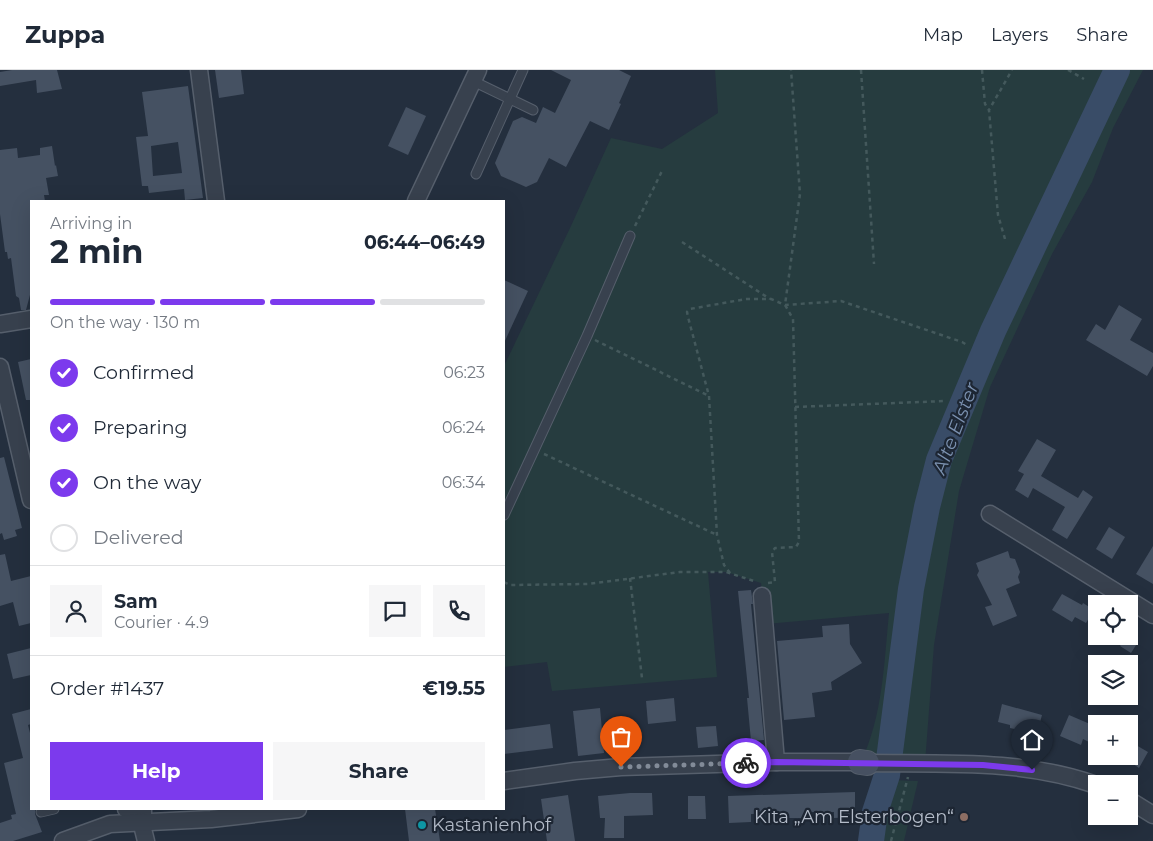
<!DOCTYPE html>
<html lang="en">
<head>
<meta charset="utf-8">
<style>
  :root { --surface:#fff; --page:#f6f6f7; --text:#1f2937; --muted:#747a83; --line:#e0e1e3; --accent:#7c3aed }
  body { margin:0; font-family:Montserrat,sans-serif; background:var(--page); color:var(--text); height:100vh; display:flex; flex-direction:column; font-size:19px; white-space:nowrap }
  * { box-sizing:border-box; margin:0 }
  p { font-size:16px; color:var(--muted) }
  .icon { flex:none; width:28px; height:28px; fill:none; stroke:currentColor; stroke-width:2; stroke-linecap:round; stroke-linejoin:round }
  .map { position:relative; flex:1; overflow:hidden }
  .side { position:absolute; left:30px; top:130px; width:475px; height:610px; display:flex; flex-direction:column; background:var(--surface); border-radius:0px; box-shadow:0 5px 20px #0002 }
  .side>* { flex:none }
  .fabs { position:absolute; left:1088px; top:525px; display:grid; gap:10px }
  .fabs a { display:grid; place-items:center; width:50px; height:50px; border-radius:0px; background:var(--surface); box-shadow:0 5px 20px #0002; font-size:25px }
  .pin { position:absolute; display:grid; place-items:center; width:42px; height:42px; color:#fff; margin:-51px -21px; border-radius:50% 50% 50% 0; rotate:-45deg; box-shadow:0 0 5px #0007 }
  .pin .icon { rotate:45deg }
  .courier { position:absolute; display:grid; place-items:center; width:50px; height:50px; margin:-25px; border:4px solid #7c3aed; border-radius:50%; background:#fff; color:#222; box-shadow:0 1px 6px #0007 }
  .head em { font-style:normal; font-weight:700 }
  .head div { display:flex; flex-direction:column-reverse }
  .head { display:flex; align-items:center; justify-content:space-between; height:85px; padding:0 20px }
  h1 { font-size:32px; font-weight:700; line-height:38px }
  .bar { display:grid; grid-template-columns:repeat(4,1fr); gap:8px 5px; align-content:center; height:60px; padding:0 20px }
  .bar i { height:6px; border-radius:4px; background:var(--line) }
  .bar .active { background:var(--accent) }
  .bar p { grid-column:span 4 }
  .line { display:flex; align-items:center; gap:12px; padding:0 20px; border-top:1px solid var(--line) }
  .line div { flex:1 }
  .round { display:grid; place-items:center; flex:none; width:52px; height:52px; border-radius:0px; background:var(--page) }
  ol { padding:0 20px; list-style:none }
  li { display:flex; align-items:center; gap:15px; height:55px }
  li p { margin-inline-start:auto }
  li .icon { padding:5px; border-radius:50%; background:var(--accent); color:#fff; stroke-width:4 }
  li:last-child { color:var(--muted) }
  li i { width:28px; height:28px; border:2px solid var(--line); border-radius:50% }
  .button { display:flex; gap:10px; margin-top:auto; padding:10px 20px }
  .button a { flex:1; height:58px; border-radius:0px; background:var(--accent); color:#fff; font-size:20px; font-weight:700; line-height:58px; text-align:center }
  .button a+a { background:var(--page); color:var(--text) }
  header { display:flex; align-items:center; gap:30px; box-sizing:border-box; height:70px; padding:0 25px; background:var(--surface); border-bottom:1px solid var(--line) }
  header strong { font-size:24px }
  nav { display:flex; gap:28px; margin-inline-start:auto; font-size:18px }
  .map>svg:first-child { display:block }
  .green { fill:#263c3f }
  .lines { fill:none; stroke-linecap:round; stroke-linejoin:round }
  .river { stroke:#394c67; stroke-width:26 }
  .building { fill:#455162; fill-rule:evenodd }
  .lane-casing { stroke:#565f6c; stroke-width:11 }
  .street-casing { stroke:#565f6c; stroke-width:19 }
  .secondary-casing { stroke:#565f6c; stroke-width:26 }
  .path { stroke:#44595c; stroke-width:2.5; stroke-dasharray:4 4; stroke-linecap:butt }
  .lane { stroke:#38414e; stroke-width:9 }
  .street { stroke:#38414e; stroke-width:16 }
  .secondary { stroke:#465061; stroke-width:24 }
  .done { stroke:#828b98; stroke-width:5; stroke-dasharray:0 9 }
  .route { stroke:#7c3aed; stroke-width:6 }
  .education-dot { fill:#8d6e63; stroke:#1d2633; stroke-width:2 }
  .culture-dot { fill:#0f9aa8; stroke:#1d2633; stroke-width:2 }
  .labels { text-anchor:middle; stroke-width:4.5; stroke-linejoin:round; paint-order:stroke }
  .poi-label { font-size:18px; fill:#b4bcc9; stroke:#1d2633; text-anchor:end }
  .water-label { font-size:19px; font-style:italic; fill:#7c92b1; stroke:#1d2633 }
</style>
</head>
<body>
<header>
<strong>Zuppa</strong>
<nav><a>Map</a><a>Layers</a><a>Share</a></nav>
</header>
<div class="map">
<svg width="1153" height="771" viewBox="0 0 1153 771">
  <rect width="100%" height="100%" fill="#242f3e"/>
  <g class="green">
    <path d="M715,0H1143L1113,58L1092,112L1052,184L990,317L959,421L934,575L925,693L861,692C883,645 884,593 889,543L766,554L761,513L726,502H708L717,607L552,621L547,592L504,597V296L571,156L611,68L662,79L718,43Z"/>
    <path d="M889,710L918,711L904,771H871Z"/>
  </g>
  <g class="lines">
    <path class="river" d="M871,771L875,742L887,705L911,519L927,437L939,390L993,261L1117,0"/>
  </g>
  <g class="building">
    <path d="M12,0H57L62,19L37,23L36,10L0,16V2Z"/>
    <path d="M215,0H241L244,24L219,28Z"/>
    <path d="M551,0H619L631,6L619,33L621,34L609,60L590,51L566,97L549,88L537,112L526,117L501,106L495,93L513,51L522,47L536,53L543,37L555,43L571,10Z"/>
    <path d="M188,16L203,128L185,130L184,119L149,123L148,116H142L136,67L148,66L142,22ZM178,72L182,103L153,106L151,76Z"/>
    <path d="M406,37L426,46L408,85L388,76Z"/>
    <path d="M52,76L55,96L56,95L58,106L46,108L49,125H44L45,131H31V221L26,240H21L19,228L16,226L11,188L8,189L7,182H5L0,144V80L17,78L18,88L40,85V78Z"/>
    <path d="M504,210L528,221L504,273Z"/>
    <path d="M1119,235L1142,249L1130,270L1153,283V296L1147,306L1086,270L1096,254L1105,260Z"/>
    <path d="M31,289V330H26L18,292Z"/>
    <path d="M1037,369L1056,380L1041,406L1078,428L1083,420L1093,427L1067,469L1052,460L1065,437L1033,418L1028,428L1015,420L1024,404L1018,401Z"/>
    <path d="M4,387L22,458L15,460L17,466L4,470L2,463L0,464V388Z"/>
    <path d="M1109,457L1125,467L1112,489L1096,479Z"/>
    <path d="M1153,476V514L1136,504Z"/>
    <path d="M1008,481L1010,488L1015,489L1020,502L1018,507L1020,513L1006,519L1017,546L993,556L985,537L992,535L977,505L979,501L976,493Z"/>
    <path d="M5,484L11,511L31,506V553L19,556L13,532L0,536V485Z"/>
    <path d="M751,520L753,534H751L764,670L751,671L747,628H749L738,521Z"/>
    <path d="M1062,524L1082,535L1083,533L1094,540L1086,553L1075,547L1072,552L1052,540Z"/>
    <path d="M849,554L850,574L862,593L831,612L832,620L812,623L815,647L784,650L777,571L823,567L822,556Z"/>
    <path d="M1126,566L1138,572L1131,583L1120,576Z"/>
    <path d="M31,578V605L13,609L7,584Z"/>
    <path d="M674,628L676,651L648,654L646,631Z"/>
    <path d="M1002,634L1042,645L1037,664L1010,658V655L998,652Z"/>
    <path d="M600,638L604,683L578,686L573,641Z"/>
    <path d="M31,639V654L28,655L31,667V739H35V744L42,762L13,771H0V753L12,749L11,745L16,744L4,693L23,688L12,644Z"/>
    <path d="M1069,645L1090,654L1088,657L1096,660L1091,673L1083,669L1081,675L1060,666Z"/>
    <path d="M550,654L553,678L504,684V660Z"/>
    <path d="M716,656L718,676L698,678L696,657Z"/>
    <path d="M1129,671L1148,682L1139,698L1129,691Z"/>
    <path d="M855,722V747L834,748V742H805V748H786V743L751,744V752L729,753L728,726Z"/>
    <path d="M630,723H652L653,745L624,746V768H604L605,748H600L598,726Z"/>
    <path d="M568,725L575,771H547L541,729Z"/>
    <path d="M688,726H705L706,749H688Z"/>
    <path d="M405,739H435L440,771H409Z"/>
  </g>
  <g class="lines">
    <g class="lane-casing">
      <g id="lane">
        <path d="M473,11L533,40"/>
        <path d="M476,104L523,0"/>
        <path d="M504,445L587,266L630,166"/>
        <path d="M41,742L54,739"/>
      </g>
    </g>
    <g class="street-casing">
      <g id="street">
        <path d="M199,0L216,131"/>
        <path d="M416,131L478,0"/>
        <path d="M0,254L31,249"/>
        <path d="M0,297L31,430"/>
        <path d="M990,444L1153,545"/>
        <path d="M762,526L776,692"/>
        <path d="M867,693C943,694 1024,689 1096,715"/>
        <path d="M504,711L575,701L621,697L776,692H860"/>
        <path d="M1129,730L1153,745"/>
        <path d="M126,739L133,742L143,744V739"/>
        <path d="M141,751L146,771"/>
        <path d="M63,771L110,754L211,749L298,739"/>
      </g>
    </g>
    <g class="secondary-casing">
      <path id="secondary" d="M860,692L867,693"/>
    </g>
    <g class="path">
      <path d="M861,0L874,194"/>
      <path d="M982,0L985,34L989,40"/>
      <path d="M1068,0L1084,9"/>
      <path d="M635,156L662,101"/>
      <path d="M1005,169L998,145L989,40L1012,0"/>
      <path d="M682,172L770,229"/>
      <path d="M595,270L709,326"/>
      <path d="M795,337L945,331"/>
      <path d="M544,384L717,465"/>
      <path d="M730,503L724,495L717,465L709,326L688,247L687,242L690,239L746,229H771L785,235L841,231L962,272L967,275"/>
      <path d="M630,508L642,608"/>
      <path d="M504,512L510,515L588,514L680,502H726L757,512"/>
      <path d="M768,513L775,512L772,482L775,478L796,477L799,472L793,249L785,235L800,124L791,0"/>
      <path d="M891,771L908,707"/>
    </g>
    <use href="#lane" class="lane"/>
    <use href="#street" class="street"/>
    <use href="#secondary" class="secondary"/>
  </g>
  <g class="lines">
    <path class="done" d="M621,697L746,693"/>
    <path class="route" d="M746,693L776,692L983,695L1032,700"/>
  </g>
  <circle class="education-dot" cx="964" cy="747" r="5"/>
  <circle class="culture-dot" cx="422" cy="755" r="5"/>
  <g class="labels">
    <g class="poi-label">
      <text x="954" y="753">Kita „Am Elsterbogen“</text>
      <text x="432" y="761" text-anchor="start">Kastanienhof</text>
    </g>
    <g class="water-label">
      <text transform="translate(955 358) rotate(-69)" y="7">Alte Elster</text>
    </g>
  </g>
</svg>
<div class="fabs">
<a><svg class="icon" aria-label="locate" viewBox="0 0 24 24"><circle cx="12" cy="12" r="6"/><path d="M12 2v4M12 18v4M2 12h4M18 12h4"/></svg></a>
<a><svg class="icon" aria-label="layers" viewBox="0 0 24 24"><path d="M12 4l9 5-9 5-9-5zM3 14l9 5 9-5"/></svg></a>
<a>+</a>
<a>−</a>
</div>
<div class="pin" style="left:621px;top:697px;background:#ea580c"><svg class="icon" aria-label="bag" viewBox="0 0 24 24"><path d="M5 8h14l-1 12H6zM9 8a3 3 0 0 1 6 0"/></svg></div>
<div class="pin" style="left:1032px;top:700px;background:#1f2937"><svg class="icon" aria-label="home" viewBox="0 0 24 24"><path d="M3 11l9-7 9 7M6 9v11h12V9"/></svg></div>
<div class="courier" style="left:746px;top:693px"><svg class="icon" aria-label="bike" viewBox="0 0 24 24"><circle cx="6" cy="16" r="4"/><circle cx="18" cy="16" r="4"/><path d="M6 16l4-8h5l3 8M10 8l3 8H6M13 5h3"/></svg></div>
<section class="side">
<div class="head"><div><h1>2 min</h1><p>Arriving in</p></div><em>06:44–06:49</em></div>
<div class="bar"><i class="active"></i><i class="active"></i><i class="active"></i><i></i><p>On the way · 130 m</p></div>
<ol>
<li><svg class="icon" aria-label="check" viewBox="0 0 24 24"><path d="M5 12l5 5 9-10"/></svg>Confirmed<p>06:23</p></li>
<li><svg class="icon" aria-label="check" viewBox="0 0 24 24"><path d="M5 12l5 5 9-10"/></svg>Preparing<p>06:24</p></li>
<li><svg class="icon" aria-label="check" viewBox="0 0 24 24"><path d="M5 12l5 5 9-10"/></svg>On the way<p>06:34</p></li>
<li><i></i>Delivered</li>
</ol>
<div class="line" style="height:90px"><a class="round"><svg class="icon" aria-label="person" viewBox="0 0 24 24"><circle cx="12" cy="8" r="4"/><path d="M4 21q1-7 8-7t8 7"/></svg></a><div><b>Sam</b><p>Courier · 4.9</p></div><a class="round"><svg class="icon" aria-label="chat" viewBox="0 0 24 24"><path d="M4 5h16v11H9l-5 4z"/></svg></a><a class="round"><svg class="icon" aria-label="phone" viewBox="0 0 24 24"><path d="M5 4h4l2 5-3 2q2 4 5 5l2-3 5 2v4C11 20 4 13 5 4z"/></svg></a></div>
<div class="line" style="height:65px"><div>Order #1437</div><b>€19.55</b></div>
<div class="button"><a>Help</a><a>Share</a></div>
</section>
</div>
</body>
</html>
